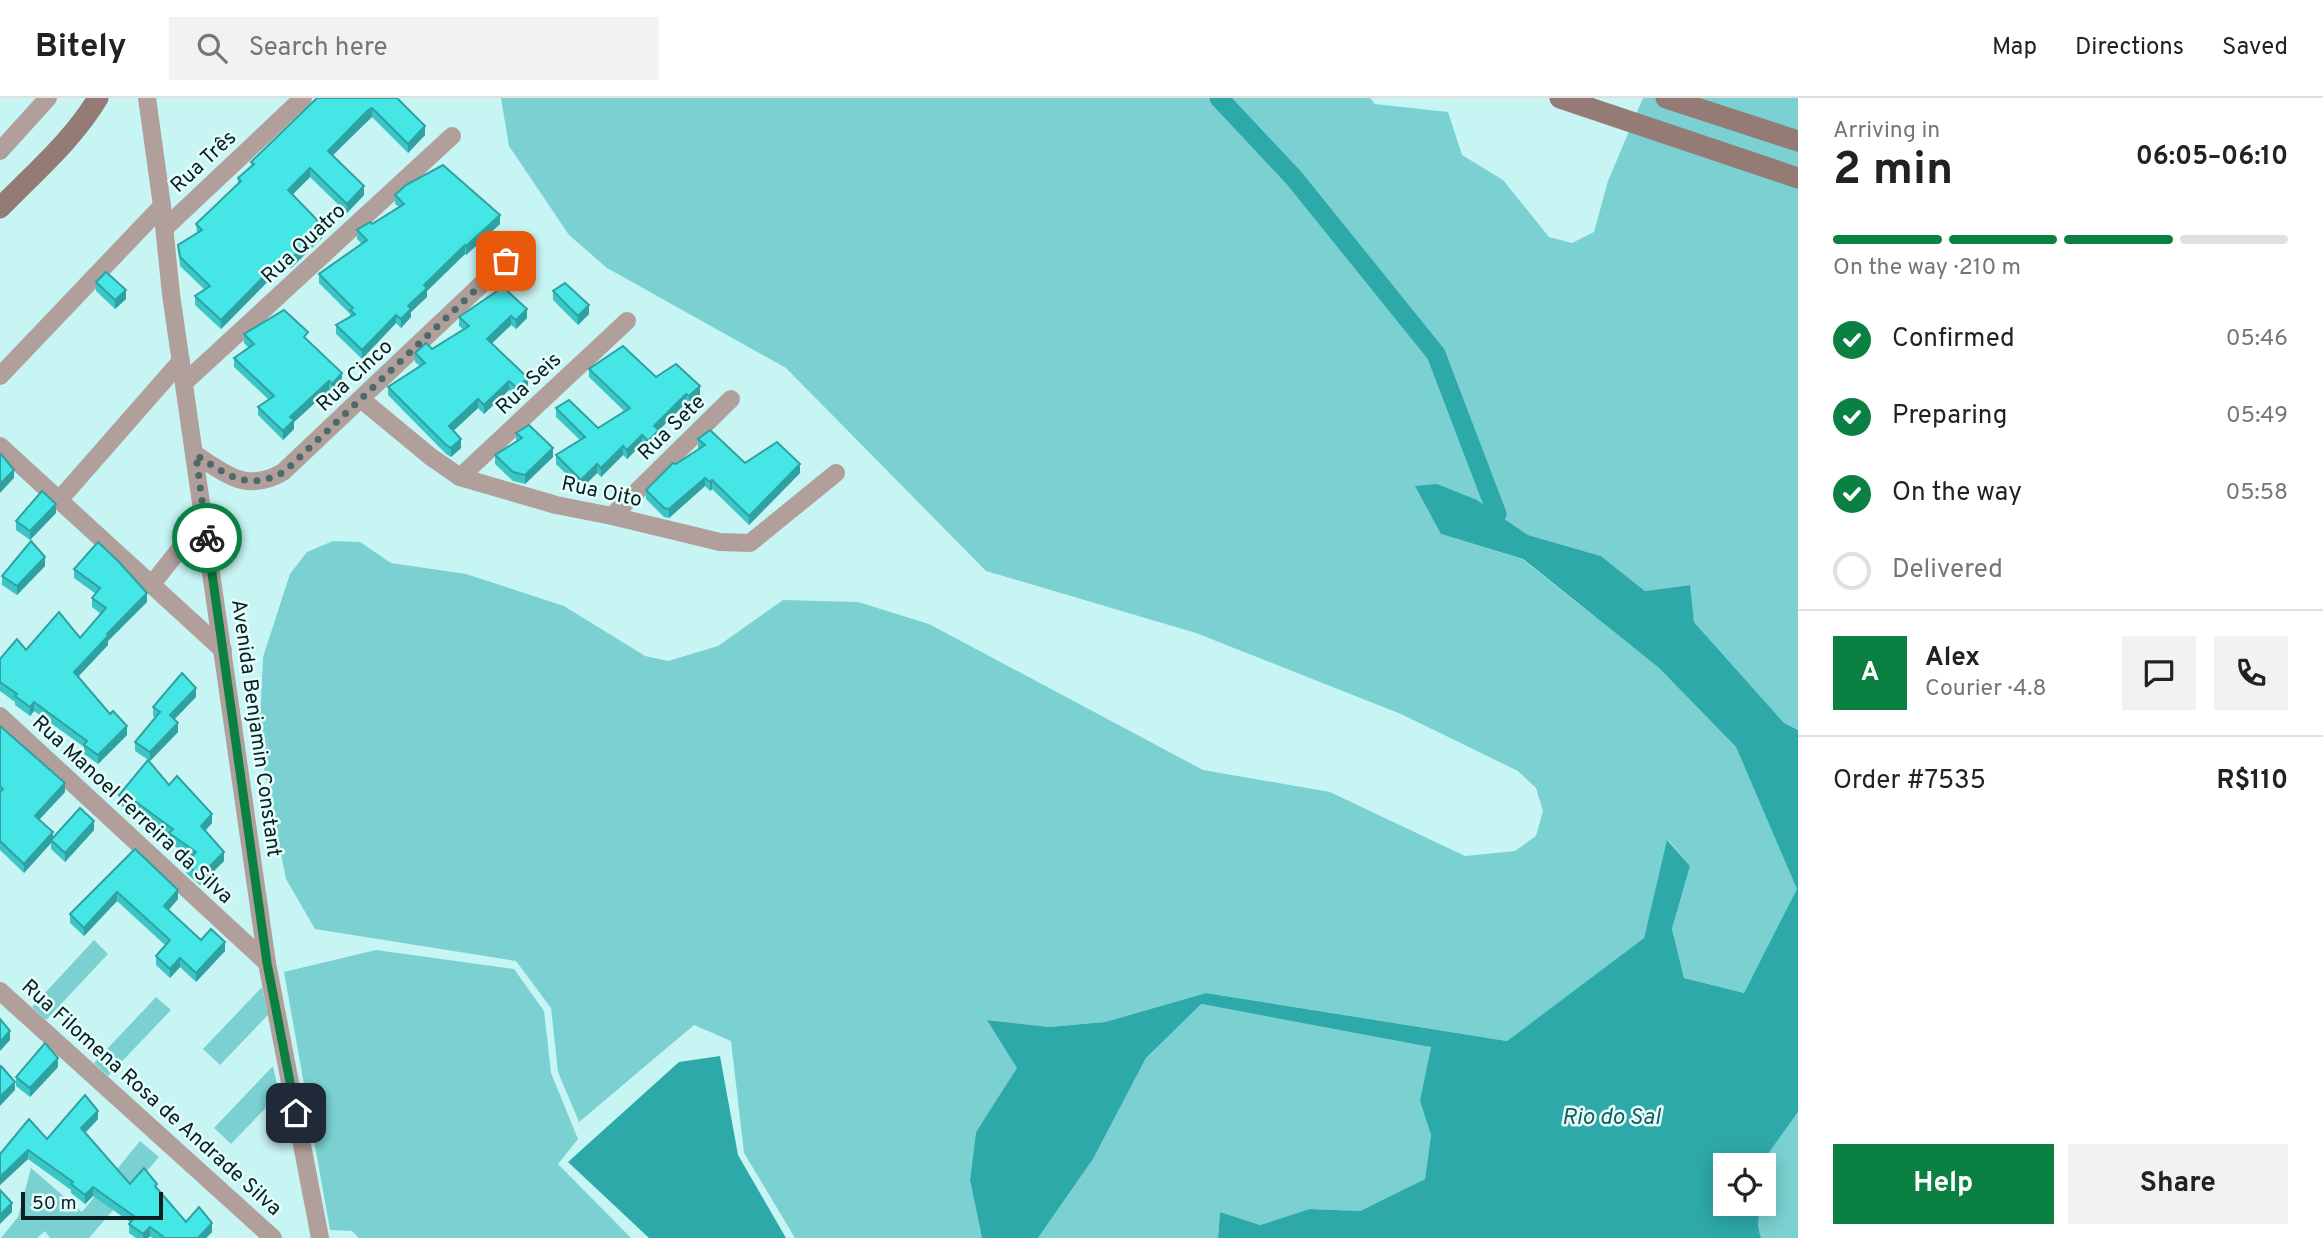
<!DOCTYPE html>
<html lang="en">
<head>
<meta charset="utf-8">
<style>
  :root { --surface:#fff; --page:#f2f2f2; --text:#222; --muted:#767676; --line:#e0e0e0; --accent:#0b8043 }
  body { margin:0; font-family:Overpass,sans-serif; background:var(--page); color:var(--text); height:100vh; display:flex; flex-direction:column; font-size:26px; white-space:nowrap }
  * { box-sizing:border-box; margin:0 }
  p { font-size:23px; color:var(--muted) }
  .icon { flex:none; width:38px; height:38px; fill:none; stroke:currentColor; stroke-width:2; stroke-linecap:round; stroke-linejoin:round }
  .map { position:relative; flex:1; overflow:hidden }
  .side { display:flex; flex-direction:column; background:var(--surface); width:525px }
  .side>* { flex:none }
  .controls { position:absolute; left:1713px; top:1055px; display:grid; gap:14px }
  .controls a { display:grid; place-items:center; width:63px; height:63px; border-radius:0px; background:var(--surface); box-shadow:0 4px 18px #0003; font-size:35px }
  .scale { position:absolute; left:21px; bottom:18px; width:142px; box-sizing:border-box; padding-left:7px; border:4px solid #0c1e1e; border-top:0; font-size:19px; line-height:24px; white-space:nowrap; color:#0c1e1e; -webkit-text-stroke:5px #e3fefd; paint-order:stroke }
  .pin { position:absolute; display:grid; place-items:center; width:60px; height:60px; color:#fff; margin:-30px; border-radius:14px; box-shadow:0 4px 10px #0006 }
  .courier { position:absolute; display:grid; place-items:center; width:70px; height:70px; margin:-35px; border:5px solid #0b8043; border-radius:50%; background:#fff; color:#222; box-shadow:0 2px 9px #0007 }
  .head em { font-style:normal; font-weight:700 }
  .head div { display:flex; flex-direction:column-reverse }
  .head { display:flex; align-items:center; justify-content:space-between; height:119px; padding:0 35px }
  h1 { font-size:46px; font-weight:700; line-height:52px }
  .bar { display:grid; grid-template-columns:repeat(4,1fr); gap:10px 7px; align-content:center; height:84px; padding:0 35px }
  .bar i { height:9px; border-radius:5px; background:var(--line) }
  .bar .current { background:var(--accent) }
  .bar p { grid-column:span 4 }
  .line { display:flex; align-items:center; gap:18px; padding:0 35px; border-top:2px solid var(--line) }
  .line div { flex:1 }
  .round { display:grid; place-items:center; flex:none; width:74px; height:74px; border-radius:0px; background:var(--page) }
  ol { padding:0 35px; list-style:none }
  li { display:flex; align-items:center; gap:21px; height:77px }
  li p { margin-inline-start:auto }
  li .icon { padding:7px; border-radius:50%; background:var(--accent); color:#fff; stroke-width:4 }
  li:last-child { color:var(--muted) }
  li i { width:38px; height:38px; border:4px solid var(--line); border-radius:50% }
  .primary-button { display:flex; gap:14px; margin-top:auto; padding:14px 35px }
  .primary-button a { flex:1; height:80px; border-radius:0px; background:var(--accent); color:#fff; font-size:28px; font-weight:700; line-height:80px; text-align:center }
  .primary-button a+a { background:var(--page); color:var(--text) }
  header { display:flex; align-items:center; gap:42px; box-sizing:border-box; height:98px; padding:0 35px; background:var(--surface); border-bottom:2px solid var(--line) }
  header strong { font-size:33px }
  nav { display:flex; gap:38px; margin-inline-start:auto; font-size:24px }
  .search { width:490px; height:63px; background:var(--page); display:flex; align-items:center; gap:18px; box-sizing:border-box; padding:0 24px; border-radius:0px; color:var(--muted); font-size:26px }
  main { display:flex; flex:1; min-height:0 }
  .map>svg:first-child { display:block }
  .green { fill:#7bd1d1 }
  .water { fill:#2ea9a9 }
  .lines { fill:none; stroke-linecap:round; stroke-linejoin:round }
  .canal { stroke:#2ea9a9; stroke-width:19 }
  .street { stroke:#b19f9c; stroke-width:18 }
  .secondary { stroke:#947b76; stroke-width:21 }
  .wall { fill:#3ac6c6 }
  .shaded-wall { fill:#30a1a1 }
  .building { fill:#44e6e6; stroke:#30a1a1; stroke-width:2 }
  .done { stroke:#4d6969; stroke-width:7; stroke-dasharray:0 12.6 }
  .route { stroke:#0b8043; stroke-width:9 }
  .labels { text-anchor:middle; stroke-width:5; stroke-linejoin:round; paint-order:stroke }
  .street-label { font-size:21px; fill:#0c1e1e; stroke:#e3fefd }
  .water-label { font-size:23px; font-style:italic; fill:#195a5a; stroke:#e3fefd }
</style>
</head>
<body>
<header>
<strong>Bitely</strong>
<div class="search"><svg class="icon" aria-label="search" viewBox="0 0 24 24"><circle cx="10" cy="10" r="6"/><path d="M15 15l6 6"/></svg>Search here</div>
<nav><a>Map</a><a>Directions</a><a>Saved</a></nav>
</header>
<main>
<div class="map">
<svg width="1798" height="1140" viewBox="0 0 1798 1140">
  <rect width="100%" height="100%" fill="#c7f5f4"/>
  <g class="green">
    <path d="M501,0H1370L1375,6L1448,14L1462,57L1503,82L1549,139L1572,145L1594,134L1608,83L1643,0H1798V632L1784,625L1694,524L1689,487L1645,493L1601,458L1528,437L1477,402L1441,436L1522,461L1659,570L1736,649L1798,791L1744,895L1684,880L1672,831L1690,768L1668,742L1644,840L1507,943L1206,895L1105,924L1049,929L988,922L1018,970L976,1034L970,1082L982,1140H795L744,1055L731,943L694,927L579,1024L558,974L551,910L516,863L315,831L286,781L259,645L263,559L290,476L307,454L333,443L360,444L391,465L466,476L564,508L645,558L668,563L718,548L783,502L858,504L929,526L1203,672L1330,694L1465,758L1515,753L1536,738L1543,713L1536,690L1518,673L1401,616L1196,535L986,473L786,270L607,170L569,137L509,48Z"/>
    <path d="M94,842L108,856L46,922L32,909Z"/>
    <path d="M376,852L514,871L544,913L551,975L578,1041L558,1066L631,1140H359L352,1133L330,1132L284,874Z"/>
    <path d="M262,889L268,917L220,967L203,951Z"/>
    <path d="M156,899L171,912L108,978L94,965Z"/>
    <path d="M1200,906L1431,948L1421,1003L1431,1037L1425,1081L1360,1113L1311,1111L1260,1127L1220,1114L1218,1140H1038L1093,1061L1146,960Z"/>
    <path d="M273,968L279,996L231,1046L214,1030Z"/>
    <path d="M1798,1014V1140H1761L1758,1128L1760,1106H1764L1763,1063Z"/>
    <path d="M140,1043L159,1059L89,1140H50L45,1133L37,1140H1L18,1119L31,1070L82,1114Z"/>
  </g>
  <g class="water">
    <path d="M1437,386L1477,402L1528,437L1601,458L1645,493L1690,487L1694,524L1784,625L1798,632V1014L1763,1063L1762,1067L1726,1068V1106H1760L1758,1128L1761,1140H1218L1220,1114L1260,1127L1310,1111L1360,1113L1425,1081L1431,1037L1420,1003L1431,949L1201,906L1146,960L1093,1061L1038,1140H982L970,1082L976,1034L1017,970L987,922L1049,929L1105,924L1206,895L1507,943L1644,840L1667,742L1690,768L1672,831L1684,880L1744,895L1797,791L1736,649L1659,570L1523,461L1441,436L1415,388Z"/>
    <path d="M720,958L738,1057L786,1140H649L568,1064L679,964Z"/>
  </g>
  <g class="lines">
    <path class="canal" d="M1219,0L1294,80L1436,256L1497,416"/>
    <g class="street">
      <path d="M147,0L162,108L171,196L267,865L320,1140"/>
      <path d="M0,53L48,0"/>
      <path d="M165,130L303,0"/>
      <path d="M0,278L162,108"/>
      <path d="M184,285L452,38"/>
      <path d="M362,302L431,359L460,379L556,407L612,418L720,444L750,445L836,375"/>
      <path d="M0,348L223,552"/>
      <path d="M196,357C228,377 247,395 283,374L524,146"/>
      <path d="M460,379L627,223"/>
      <path d="M60,401L181,263"/>
      <path d="M612,418L731,301"/>
      <path d="M152,486L205,419"/>
      <path d="M0,618L267,865"/>
      <path d="M0,893L273,1140"/>
    </g>
    <g class="secondary">
      <path d="M1560,0L1798,80"/>
      <path d="M1666,0L1798,43"/>
      <path d="M0,110C34,75 73,42 98,0"/>
    </g>
  </g>
  <g class="wall">
    <path d="M397,0L425,37L408,55L372,19L368,21L333,57L364,97L347,115L310,79L292,97L324,138L291,170L286,165L221,231L195,207V198L205,192L180,168L178,147L197,135L196,126L238,85V80L251,68V64Z"/>
    <path d="M395,97L500,126L466,157L465,156L427,193V199L411,214V219L401,230L396,225L362,261L336,236V227L350,218V216L319,185V176L362,146L357,141V132L372,126L399,109L395,106Z"/>
    <path d="M96,184L126,201L115,211L96,193Z"/>
    <path d="M503,189L527,220L516,231L511,227L491,246L528,289L517,299L509,292L484,316L478,310L453,333L461,350L451,359L446,356L388,297V289L420,268L415,264V255L432,251L463,231L459,228V219Z"/>
    <path d="M553,193L589,216L578,227L553,202Z"/>
    <path d="M244,236L308,242L342,284L332,295L329,292L294,324V331L283,342L258,317V309L269,302L234,269V260L249,250L244,245Z"/>
    <path d="M589,271L656,279L700,297L689,307L686,305L659,332V341L648,352L642,346L627,361L623,357L601,379L597,375L581,391L556,366V357L580,342L556,319V310L598,330L624,313L589,279Z"/>
    <path d="M516,335L553,359L525,386L513,383L495,366V357L516,343Z"/>
    <path d="M698,341L745,365L800,375L749,427L712,391L710,393L705,388L669,420L664,419L646,401V392L676,366L699,351L698,350Z"/>
    <path d="M56,415L30,442L16,432V423Z"/>
    <path d="M45,468L17,497L2,487V478Z"/>
    <path d="M74,471L147,504L108,543V547L78,579L127,637L98,666L84,656V649L34,613L30,618L15,607V604L0,593V561L26,552L80,540L101,516L92,509V500L96,496L74,480Z"/>
    <path d="M196,599L174,621L178,634L150,663L135,653V644L156,620L153,618V609Z"/>
    <path d="M0,628L65,694L39,722L53,740L94,732L65,764L51,751V745L24,775L0,752Z"/>
    <path d="M169,687L212,725L206,732L224,763L200,787L186,775V766L192,760L169,744V738L136,713L133,716L119,706V697Z"/>
    <path d="M135,751L178,801L169,812L201,842L225,853L196,884L180,869L170,880L156,867V858L165,847L117,803L84,838L70,825V816Z"/>
    <path d="M58,969L30,999L16,988V979Z"/>
    <path d="M98,1021L85,1035L130,1086L157,1090L186,1124L212,1134L206,1140H152L150,1138L148,1140H136L129,1135V1126L130,1124L93,1098L85,1106L71,1095V1092L28,1061L0,1087V1056L47,1041Z"/>
  </g>
  <g class="shaded-wall">
    <path d="M372,10V19L328,62V53Z"/>
    <path d="M425,28V37L408,55V46Z"/>
    <path d="M310,70V79L288,101V92Z"/>
    <path d="M364,88V97L347,115V106Z"/>
    <path d="M500,117V126L466,157V148Z"/>
    <path d="M324,129V138L291,170V161Z"/>
    <path d="M465,147V156L427,193V199L411,214V219L401,230V221L408,208L424,187Z"/>
    <path d="M286,156V165L221,231V222Z"/>
    <path d="M126,192V201L115,211V202Z"/>
    <path d="M589,207V216L578,227V218Z"/>
    <path d="M527,211V220L516,231V222Z"/>
    <path d="M396,217V225L362,261V252Z"/>
    <path d="M511,218V227L487,250V241Z"/>
    <path d="M342,275V284L332,295V286Z"/>
    <path d="M528,280V289L517,299V290Z"/>
    <path d="M329,283V292L294,324V331L283,342V333L290,319Z"/>
    <path d="M509,283V292L484,316V307Z"/>
    <path d="M700,288V297L689,307V298Z"/>
    <path d="M686,296V305L659,332V341L648,352V343L654,328Z"/>
    <path d="M478,301V310L449,337V328Z"/>
    <path d="M642,337V346L627,361V352Z"/>
    <path d="M461,341V350L451,359V350Z"/>
    <path d="M623,348V357L601,379V370Z"/>
    <path d="M553,350V359L525,386V377Z"/>
    <path d="M597,366V375L581,391V382Z"/>
    <path d="M800,366V375L749,427V418Z"/>
    <path d="M14,372V380L0,395V386Z"/>
    <path d="M705,380V388L669,420V411Z"/>
    <path d="M712,382V391L710,393V384Z"/>
    <path d="M56,406V415L30,442V433Z"/>
    <path d="M45,459V468L17,497V488Z"/>
    <path d="M147,495V504L108,543V547L74,583V574L107,536Z"/>
    <path d="M196,590V599L170,626V617Z"/>
    <path d="M34,604V613L30,618V609Z"/>
    <path d="M178,625V634L150,663V654Z"/>
    <path d="M127,628V637L98,666V657Z"/>
    <path d="M65,685V694L35,726V718Z"/>
    <path d="M136,704V713L133,716V707Z"/>
    <path d="M212,716V725L201,737V728Z"/>
    <path d="M94,723V732L65,764V755Z"/>
    <path d="M53,734V743L51,742V745L24,775V766Z"/>
    <path d="M224,754V763L200,787V778Z"/>
    <path d="M178,792V801L164,817V808Z"/>
    <path d="M117,794V803L84,838V830Z"/>
    <path d="M225,844V853L196,884V875Z"/>
    <path d="M180,860V869L170,880V871Z"/>
    <path d="M10,933V942L0,953V944Z"/>
    <path d="M58,960V969L30,999V990Z"/>
    <path d="M15,984V992L0,1008V999Z"/>
    <path d="M98,1013V1021L81,1039V1030Z"/>
    <path d="M28,1052V1061L0,1087V1079Z"/>
    <path d="M93,1089V1098L85,1106V1097Z"/>
    <path d="M12,1105V1114L0,1126V1117Z"/>
    <path d="M212,1125V1134L206,1140H198Z"/>
    <path d="M150,1129V1138L148,1140H143V1136Z"/>
  </g>
  <g class="building">
    <path d="M317,0H397L425,28L408,46L372,10L368,12L328,53L364,88L347,106L310,70L288,92L324,129L291,161L286,156L221,222L195,198L210,188L180,159L178,147L202,132L196,126L241,83L238,80L254,66L251,64Z"/>
    <path d="M443,67L500,117L466,148L465,147L424,187L427,190L408,208L411,211L401,221L396,217L362,252L336,227L355,216L350,212L353,210L319,176L367,142L357,132L370,124L372,126L404,106L395,97L406,87Z"/>
    <path d="M106,174L126,192L115,202L96,184Z"/>
    <path d="M565,185L589,207L578,218L553,193Z"/>
    <path d="M503,189L527,211L516,222L511,218L487,241L528,280L517,290L509,283L484,307L478,301L449,328L461,341L451,350L446,347L388,289L425,265L415,255L426,245L432,251L469,228L459,219Z"/>
    <path d="M284,212L308,234L304,239L342,275L332,286L329,283L290,319L294,322L283,333L258,309L274,298L234,260L254,246L244,236Z"/>
    <path d="M623,248L656,279L676,266L700,288L689,298L686,296L654,328L659,332L648,343L642,337L627,352L623,348L601,370L597,366L581,382L556,357L585,339L556,310L569,302L598,330L630,310L589,271Z"/>
    <path d="M529,327L553,350L525,377L513,374L495,357L522,340L516,335Z"/>
    <path d="M710,332L745,365L777,344L800,366L749,418L712,382L710,384L705,380L669,411L664,410L646,392L673,365L676,366L705,347L698,341Z"/>
    <path d="M0,356H1L14,372L0,386Z"/>
    <path d="M42,393L56,406L30,433L16,423Z"/>
    <path d="M31,443L45,459L17,488L2,478Z"/>
    <path d="M98,444L120,465L147,495L107,536L108,538L74,574L110,616L113,613L127,628L98,657L84,647L87,643L34,604L30,609L15,598L17,596L0,584V561L17,541L26,552L59,514L80,540L106,510L92,500L100,490L74,471Z"/>
    <path d="M182,575L196,590L170,617L178,625L150,654L135,644L160,614L153,609Z"/>
    <path d="M0,628L65,685L35,718L53,734L24,766L0,743V694L3,691L0,688Z"/>
    <path d="M148,662L169,687L177,678L212,716L201,728L224,754L200,778L186,766L196,754L169,735L173,731L136,704L133,707L119,697Z"/>
    <path d="M80,710L94,723L65,755L51,742Z"/>
    <path d="M135,751L178,792L164,808L201,842L211,831L225,844L196,875L180,860L170,871L156,858L170,842L117,794L84,830L70,816Z"/>
    <path d="M0,921L10,933L0,944Z"/>
    <path d="M45,945L58,960L30,990L16,979Z"/>
    <path d="M1,968L15,984L0,999V969Z"/>
    <path d="M85,997L98,1013L81,1030L130,1086L144,1070L157,1086L155,1088L186,1124L199,1109L212,1125L198,1140H165L150,1129L143,1136L129,1126L135,1119L93,1089L85,1097L71,1086L73,1084L28,1052L0,1079V1056L29,1021L47,1041Z"/>
    <path d="M0,1092L12,1105L0,1117Z"/>
  </g>
  <g class="lines">
    <path class="done" d="M207,440L196,357C228,377 247,394 284,374L506,163"/>
    <path class="route" d="M207,440L267,865L296,1015"/>
  </g>
  <g class="labels">
    <g class="street-label">
      <text transform="translate(203 63) rotate(-43)" y="7">Rua Três</text>
      <text transform="translate(303 145) rotate(-43)" y="7">Rua Quatro</text>
      <text transform="translate(354 277) rotate(-43)" y="7">Rua Cinco</text>
      <text transform="translate(528 285) rotate(-43)" y="7">Rua Seis</text>
      <text transform="translate(671 329) rotate(-44)" y="7">Rua Sete</text>
      <text transform="translate(602 393) rotate(12)" y="7">Rua Oito</text>
      <text transform="translate(257 630) rotate(82)" y="7">Avenida Benjamin Constant</text>
      <text transform="translate(133 711) rotate(43)" y="7">Rua Manoel Ferreira da Silva</text>
      <text transform="translate(152 999) rotate(42)" y="7">Rua Filomena Rosa de Andrade Silva</text>
    </g>
    <g class="water-label">
      <text x="1611" y="1026">Rio do Sal</text>
    </g>
  </g>
</svg>
<div class="controls">
<a><svg class="icon" aria-label="locate" viewBox="0 0 24 24"><circle cx="12" cy="12" r="6"/><path d="M12 2v4M12 18v4M2 12h4M18 12h4"/></svg></a>
</div>
<div class="scale">50 m</div>
<div class="pin" style="left:506px;top:163px;background:#ea580c"><svg class="icon" aria-label="bag" viewBox="0 0 24 24"><path d="M5 8h14l-1 12H6zM9 8a3 3 0 0 1 6 0"/></svg></div>
<div class="pin" style="left:296px;top:1015px;background:#1f2937"><svg class="icon" aria-label="home" viewBox="0 0 24 24"><path d="M3 11l9-7 9 7M6 9v11h12V9"/></svg></div>
<div class="courier" style="left:207px;top:440px"><svg class="icon" aria-label="bike" viewBox="0 0 24 24"><circle cx="6" cy="16" r="4"/><circle cx="18" cy="16" r="4"/><path d="M6 16l4-8h5l3 8M10 8l3 8H6M13 5h3"/></svg></div>
</div>
<section class="side">
<div class="head"><div><h1>2 min</h1><p>Arriving in</p></div><em>06:05–06:10</em></div>
<div class="bar"><i class="current"></i><i class="current"></i><i class="current"></i><i></i><p>On the way · 210 m</p></div>
<ol>
<li><svg class="icon" aria-label="check" viewBox="0 0 24 24"><path d="M5 12l5 5 9-10"/></svg>Confirmed<p>05:46</p></li>
<li><svg class="icon" aria-label="check" viewBox="0 0 24 24"><path d="M5 12l5 5 9-10"/></svg>Preparing<p>05:49</p></li>
<li><svg class="icon" aria-label="check" viewBox="0 0 24 24"><path d="M5 12l5 5 9-10"/></svg>On the way<p>05:58</p></li>
<li><i></i>Delivered</li>
</ol>
<div class="line" style="height:126px"><b class="round" style="background:var(--accent);color:#fff">A</b><div><b>Alex</b><p>Courier · 4.8</p></div><a class="round"><svg class="icon" aria-label="chat" viewBox="0 0 24 24"><path d="M4 5h16v11H9l-5 4z"/></svg></a><a class="round"><svg class="icon" aria-label="phone" viewBox="0 0 24 24"><path d="M5 4h4l2 5-3 2q2 4 5 5l2-3 5 2v4C11 20 4 13 5 4z"/></svg></a></div>
<div class="line" style="height:91px"><div>Order #7535</div><b>R$110</b></div>
<div class="primary-button"><a>Help</a><a>Share</a></div>
</section>
</main>
</body>
</html>
